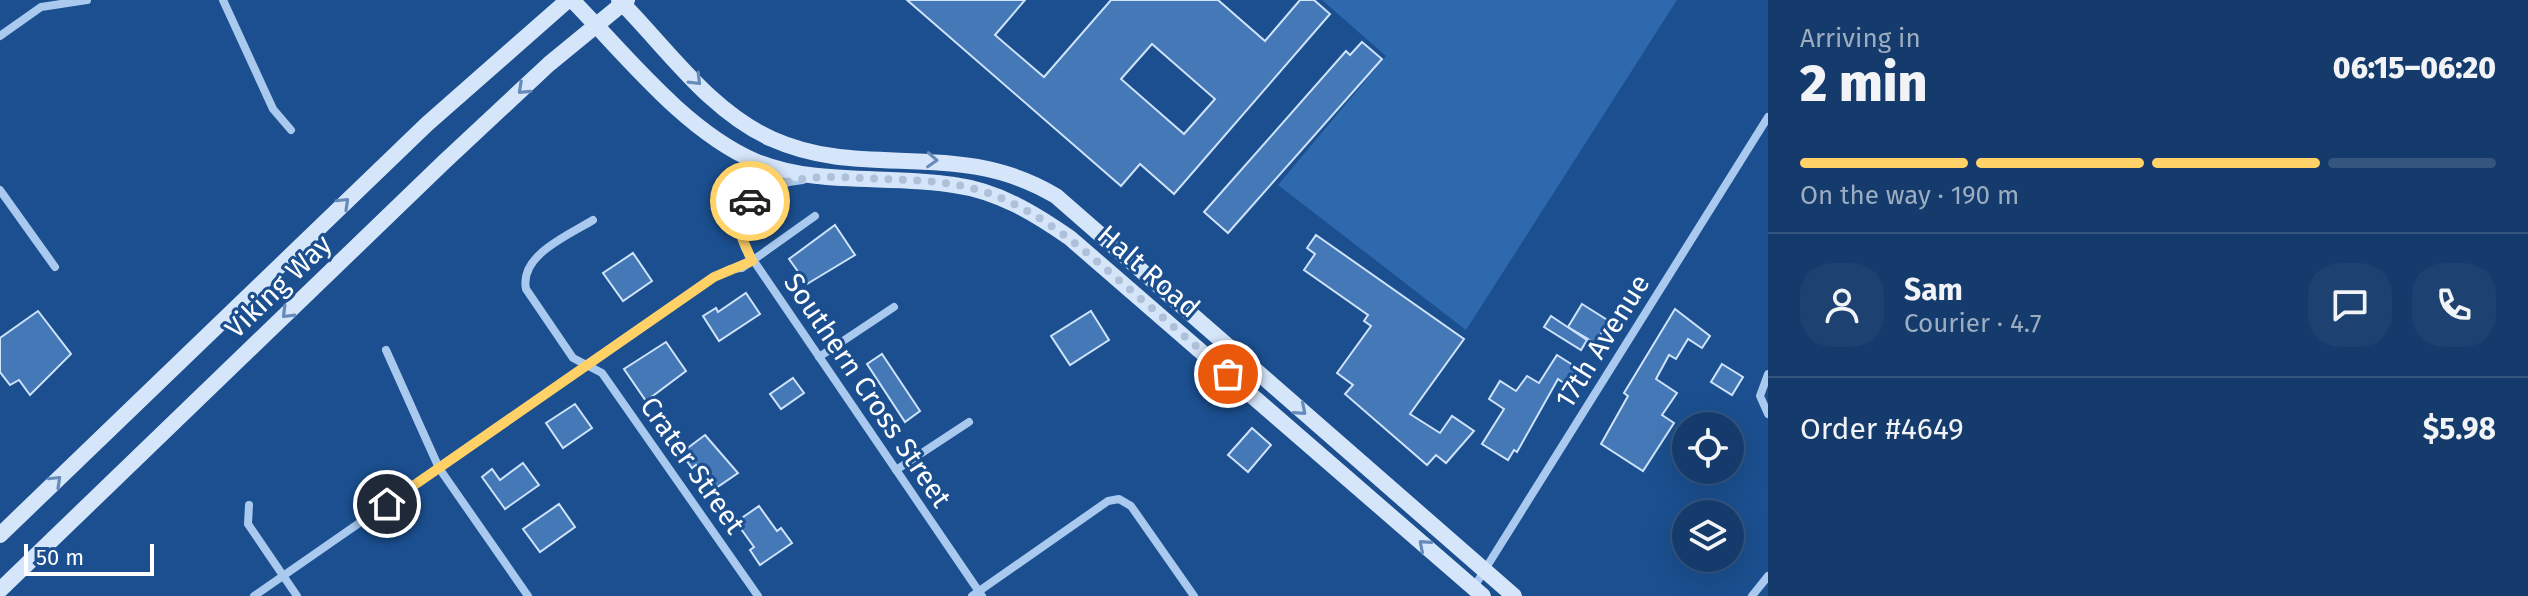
<!DOCTYPE html>
<html lang="en">
<head>
<meta charset="utf-8">
<style>
  :root { --surface:#143b6b; --page:#1d4271; --text:#f1f3f6; --muted:#9dadc1; --line:#33557e; --accent:#ffd166 }
  body { margin:0; font-family:"Fira Sans",sans-serif; background:var(--page); color:var(--text); height:100vh; display:flex; flex-direction:column; font-size:30px; white-space:nowrap }
  * { box-sizing:border-box; margin:0 }
  p { font-size:26px; color:var(--muted) }
  .icon { flex:none; width:44px; height:44px; fill:none; stroke:currentColor; stroke-width:2; stroke-linecap:round; stroke-linejoin:round }
  .map { position:relative; flex:1; overflow:hidden }
  .drawer { display:flex; flex-direction:column; background:var(--surface); width:760px }
  .drawer>* { flex:none }
  .buttons { position:absolute; left:1672px; top:412px; display:grid; gap:16px }
  .buttons a { display:grid; place-items:center; width:72px; height:72px; border-radius:50%; background:var(--surface); box-shadow:0 8px 32px #0002,0 0 0 2px var(--line); font-size:40px }
  .scale { position:absolute; left:24px; bottom:20px; width:130px; box-sizing:border-box; padding-left:8px; border:4px solid #fff; border-top:0; font-size:22px; line-height:28px; white-space:nowrap; color:#fff; -webkit-text-stroke:6px #1b4f8f; paint-order:stroke }
  .pin { position:absolute; display:grid; place-items:center; width:68px; height:68px; color:#fff; margin:-34px; border:4px solid #fff; border-radius:50%; box-shadow:0 2px 8px #0007 }
  .courier { position:absolute; display:grid; place-items:center; width:80px; height:80px; margin:-40px; border:6px solid #ffd166; border-radius:50%; background:#fff; color:#222; box-shadow:0 2px 10px #0007 }
  .head em { font-style:normal; font-weight:800 }
  .head div { display:flex; flex-direction:column-reverse }
  .head { display:flex; align-items:center; justify-content:space-between; height:136px; padding:0 32px }
  h1 { font-size:52px; font-weight:800; line-height:60px }
  .bar { display:grid; grid-template-columns:repeat(4,1fr); gap:12px 8px; align-content:center; height:96px; padding:0 32px }
  .bar i { height:10px; border-radius:6px; background:var(--line) }
  .bar .current { background:var(--accent) }
  .bar p { grid-column:span 4 }
  .line { display:flex; align-items:center; gap:20px; padding:0 32px; border-top:2px solid var(--line) }
  .line div { flex:1 }
  .round { display:grid; place-items:center; flex:none; width:84px; height:84px; border-radius:32px; background:var(--page) }
  main { display:flex; flex:1; min-height:0 }
  .map>svg:first-child { display:block }
  .green { fill:#2e69ad }
  .building { fill:#4478b7; stroke:#cfe3fa; stroke-width:2; fill-rule:evenodd }
  .lines { fill:none; stroke-linecap:round; stroke-linejoin:round }
  .street { stroke:#a9c9ee; stroke-width:8 }
  .secondary { stroke:#d6e6fa; stroke-width:16 }
  .oneway { stroke:#668bba }
  .done { stroke:#afc1d8; stroke-width:8; stroke-dasharray:0 14.4 }
  .route { stroke:#ffd166; stroke-width:10 }
  .labels { text-anchor:middle; stroke-width:6; stroke-linejoin:round; paint-order:stroke }
  .street-label { font-size:28px; fill:#fff; stroke:#1b4f8f }
</style>
</head>
<body>
<main>
<div class="map">
<svg width="1768" height="596" viewBox="0 0 1768 596">
  <rect width="100%" height="100%" fill="#1b4f8f"/>
  <path class="green" d="M1322,0H1677L1466,330L1278,185L1386,56Z"/>
  <g class="building">
    <path d="M907,0H1025L995,35L1044,77L1111,0H1218L1265,41L1300,0H1314L1330,14L1174,194L1140,164L1121,186ZM1152,44L1215,99L1184,134L1121,79Z"/>
    <path d="M1362,42L1382,59L1228,233L1204,212L1346,51L1350,55Z"/>
    <path d="M835,225L855,255L807,284L789,259Z"/>
    <path d="M1316,235L1464,339L1410,414L1440,433L1452,416L1474,431L1446,463L1436,455L1427,465L1345,394L1353,385L1337,373L1371,326L1364,321L1368,315L1304,270L1315,254L1307,248Z"/>
    <path d="M633,253L652,281L623,301L603,273Z"/>
    <path d="M746,293L760,314L719,341L703,316L716,308L718,312Z"/>
    <path d="M1582,304L1609,321L1595,343L1568,327Z"/>
    <path d="M1675,309L1710,336L1702,348L1688,339L1676,359L1669,355L1656,379L1677,393L1662,415L1674,423L1643,471L1601,444L1628,396L1624,393Z"/>
    <path d="M38,311L71,354L30,395L19,380L10,385L0,372V338Z"/>
    <path d="M1091,311L1109,340L1070,365L1051,336Z"/>
    <path d="M1551,316L1587,340L1581,350L1544,327Z"/>
    <path d="M666,342L686,371L646,401L624,369Z"/>
    <path d="M882,354L920,411L905,422L867,364Z"/>
    <path d="M1557,355L1579,369L1568,386L1558,379L1517,452L1514,450L1508,460L1482,444L1504,409L1489,399L1500,381L1516,391L1527,376L1539,383Z"/>
    <path d="M1722,364L1743,377L1732,395L1711,382Z"/>
    <path d="M793,378L804,393L781,409L770,394Z"/>
    <path d="M575,404L592,428L563,448L546,423Z"/>
    <path d="M1252,428L1271,445L1248,472L1228,455Z"/>
    <path d="M705,435L738,473L713,490L696,465L692,468L681,453Z"/>
    <path d="M523,463L539,485L505,509L482,477L492,469L500,480Z"/>
    <path d="M559,504L575,527L540,552L523,529Z"/>
    <path d="M759,506L777,531L781,528L792,543L760,565L750,550L754,547L736,522Z"/>
  </g>
  <g class="lines">
    <g class="street">
      <path d="M223,0L273,109L291,130"/>
      <path d="M0,36L41,7L87,0"/>
      <path d="M803,180C764,184 727,203 745,248L982,596"/>
      <path d="M0,190L55,267"/>
      <path d="M593,220C569,235 519,255 526,289L573,358L602,373L758,596"/>
      <path d="M386,350L439,468L528,596"/>
      <path d="M819,357L894,307"/>
      <path d="M1768,374L1760,396L1768,414"/>
      <path d="M896,470L969,422"/>
      <path d="M249,505L248,524L297,596"/>
      <path d="M1474,587L1768,117"/>
      <path d="M254,596L714,277L730,269L742,268L815,216"/>
      <path d="M972,596L1108,501L1119,499L1131,506L1194,596"/>
      <path d="M1752,596L1768,576"/>
    </g>
    <g class="secondary">
      <path d="M572,0C625,54 685,131 755,161C818,187 888,174 954,185C998,191 1034,213 1070,238L1483,596"/>
      <path d="M619,0C666,47 709,111 772,139C865,181 958,137 1056,196L1514,596"/>
      <path d="M0,535L427,124L568,0"/>
      <path d="M0,590L444,162L549,64L627,0"/>
    </g>
  </g>
  <defs><path id="oneway-chevron" d="M-2-3.5L2.5 0L-2 3.5" fill="none" stroke-width="1.6" stroke-linecap="round" stroke-linejoin="round" transform="scale(2)"/></defs>
  <g class="oneway">
    <use href="#oneway-chevron" transform="translate(696 80) rotate(45)"/>
    <use href="#oneway-chevron" transform="translate(523 89) rotate(137)"/>
    <use href="#oneway-chevron" transform="translate(932 160) rotate(3)"/>
    <use href="#oneway-chevron" transform="translate(344 203) rotate(-44)"/>
    <use href="#oneway-chevron" transform="translate(287 313) rotate(135)"/>
    <use href="#oneway-chevron" transform="translate(1301 410) rotate(41)"/>
    <use href="#oneway-chevron" transform="translate(56 481) rotate(-44)"/>
    <use href="#oneway-chevron" transform="translate(1424 545) rotate(-139)"/>
  </g>
  <g class="lines">
    <path class="done" d="M750,201C777,175 824,176 860,178C898,180 938,179 975,189C1036,206 1080,247 1127,287C1161,316 1195,345 1228,374"/>
    <path class="route" d="M387,504L714,277L752,261L739,231L750,201"/>
  </g>
  <g class="labels">
    <g class="street-label">
      <text transform="translate(1149 271) rotate(41)" y="10">Halt Road</text>
      <text transform="translate(278 286) rotate(-44)" y="10">Viking Way</text>
      <text transform="translate(1602 341) rotate(-58)" y="10">17th Avenue</text>
      <text transform="translate(868 390) rotate(56)" y="10">Southern Cross Street</text>
      <text transform="translate(693 465) rotate(55)" y="10">Crater Street</text>
    </g>
  </g>
</svg>
<div class="buttons">
<a><svg class="icon" aria-label="locate" viewBox="0 0 24 24"><circle cx="12" cy="12" r="6"/><path d="M12 2v4M12 18v4M2 12h4M18 12h4"/></svg></a>
<a><svg class="icon" aria-label="layers" viewBox="0 0 24 24"><path d="M12 4l9 5-9 5-9-5zM3 14l9 5 9-5"/></svg></a>
</div>
<div class="scale">50 m</div>
<div class="pin" style="left:1228px;top:374px;background:#ea580c"><svg class="icon" aria-label="bag" viewBox="0 0 24 24"><path d="M5 8h14l-1 12H6zM9 8a3 3 0 0 1 6 0"/></svg></div>
<div class="pin" style="left:387px;top:504px;background:#1f2937"><svg class="icon" aria-label="home" viewBox="0 0 24 24"><path d="M3 11l9-7 9 7M6 9v11h12V9"/></svg></div>
<div class="courier" style="left:750px;top:201px"><svg class="icon" aria-label="car" viewBox="0 0 24 24"><path d="M5 17H2v-5l4-1 3-4h7l3 4 3 1v5h-3M9 17h6M6 11h13"/><circle cx="7" cy="17" r="2"/><circle cx="17" cy="17" r="2"/></svg></div>
</div>
<section class="drawer">
<div class="head"><div><h1>2 min</h1><p>Arriving in</p></div><em>06:15–06:20</em></div>
<div class="bar"><i class="current"></i><i class="current"></i><i class="current"></i><i></i><p>On the way · 190 m</p></div>
<div class="line" style="height:144px"><a class="round"><svg class="icon" aria-label="person" viewBox="0 0 24 24"><circle cx="12" cy="8" r="4"/><path d="M4 21q1-7 8-7t8 7"/></svg></a><div><b>Sam</b><p>Courier · 4.7</p></div><a class="round"><svg class="icon" aria-label="chat" viewBox="0 0 24 24"><path d="M4 5h16v11H9l-5 4z"/></svg></a><a class="round"><svg class="icon" aria-label="phone" viewBox="0 0 24 24"><path d="M5 4h4l2 5-3 2q2 4 5 5l2-3 5 2v4C11 20 4 13 5 4z"/></svg></a></div>
<div class="line" style="height:104px"><div>Order #4649</div><b>$5.98</b></div>
</section>
</main>
</body>
</html>
